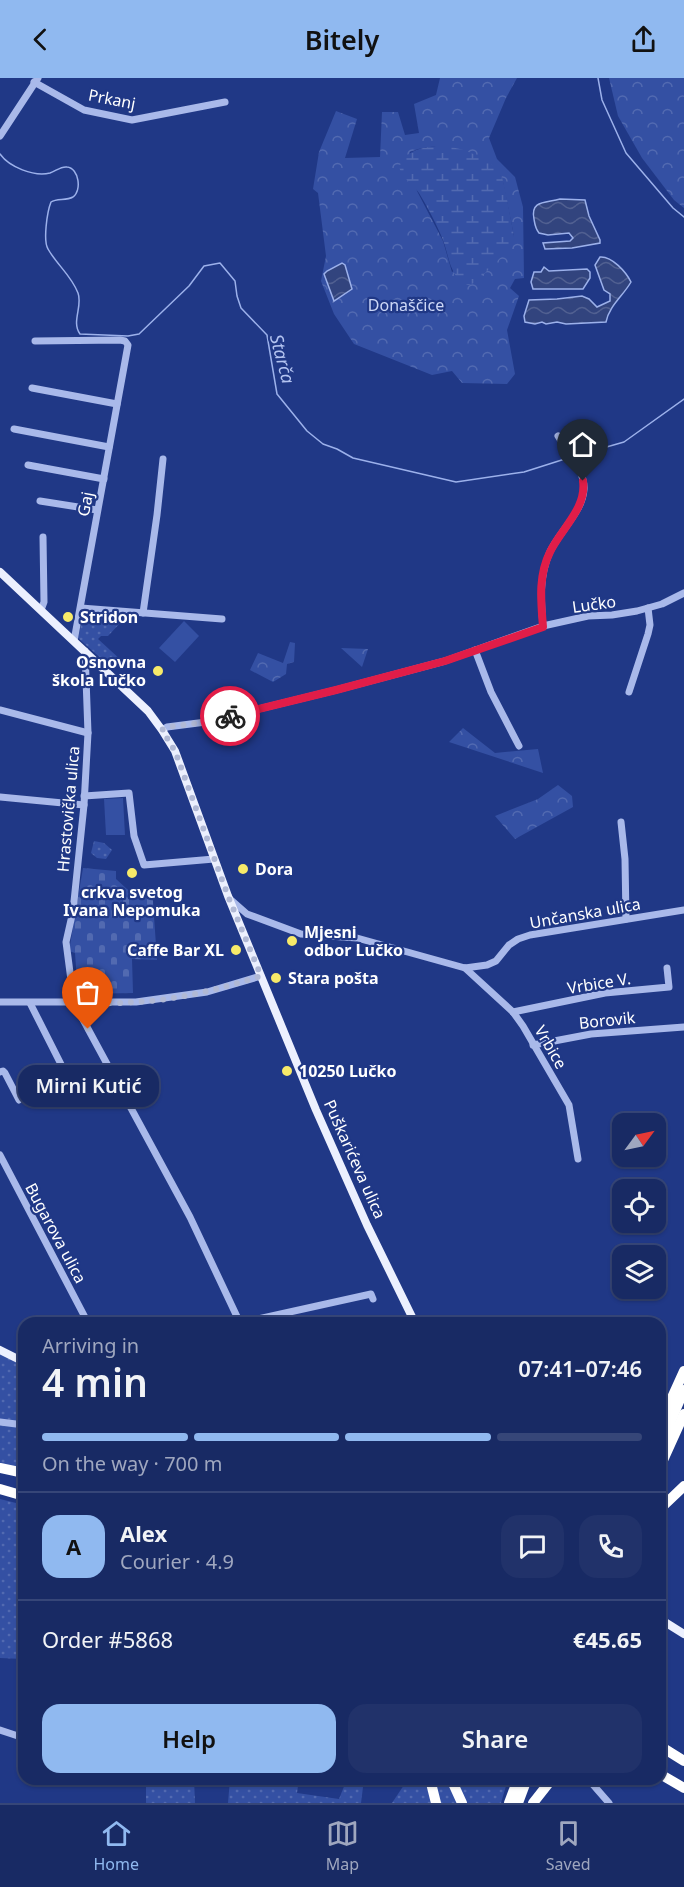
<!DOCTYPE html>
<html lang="en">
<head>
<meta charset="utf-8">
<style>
  :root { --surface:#182a64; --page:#21326a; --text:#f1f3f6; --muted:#9fa7bf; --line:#364678; --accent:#90b9f0 }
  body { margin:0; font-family:"Noto Sans",sans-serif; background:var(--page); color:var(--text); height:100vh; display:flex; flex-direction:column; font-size:22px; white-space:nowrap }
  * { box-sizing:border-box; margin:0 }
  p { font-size:20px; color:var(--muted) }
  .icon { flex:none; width:33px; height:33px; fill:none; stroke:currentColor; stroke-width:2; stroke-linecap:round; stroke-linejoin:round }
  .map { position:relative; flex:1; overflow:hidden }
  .drawer { position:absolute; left:18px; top:1239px; width:648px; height:468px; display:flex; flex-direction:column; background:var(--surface); border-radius:18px; box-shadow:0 2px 4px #0004,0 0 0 2px var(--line) }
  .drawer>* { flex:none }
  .needle { width:39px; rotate:57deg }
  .controls { position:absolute; left:612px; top:1035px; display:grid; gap:12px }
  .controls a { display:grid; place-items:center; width:54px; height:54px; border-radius:12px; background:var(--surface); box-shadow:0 2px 4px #0004,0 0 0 2px var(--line); font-size:30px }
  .pin { position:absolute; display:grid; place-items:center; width:51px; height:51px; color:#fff; margin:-62px -26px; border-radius:50% 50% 50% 0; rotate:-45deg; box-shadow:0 0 6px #0007 }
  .pin .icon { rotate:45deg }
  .courier { position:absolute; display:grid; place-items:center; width:60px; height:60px; margin:-30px; border:4px solid #e11d48; border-radius:50%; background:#fff; color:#222; box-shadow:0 2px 8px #0007 }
  .bubble { position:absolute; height:42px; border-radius:18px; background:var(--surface); box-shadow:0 2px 4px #0004,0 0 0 2px var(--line); font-size:20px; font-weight:600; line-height:42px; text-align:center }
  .headline em { font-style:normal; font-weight:600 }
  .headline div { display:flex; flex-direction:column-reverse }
  .headline { display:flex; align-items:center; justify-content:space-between; height:102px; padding:0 24px }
  h1 { font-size:39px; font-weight:600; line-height:45px }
  .bar { display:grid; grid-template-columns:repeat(4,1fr); gap:9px 6px; align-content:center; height:72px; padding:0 24px }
  .bar i { height:8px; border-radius:4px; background:var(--line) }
  .bar .on { background:var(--accent) }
  .bar p { grid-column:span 4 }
  .line { display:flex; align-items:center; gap:15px; padding:0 24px; border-top:2px solid var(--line) }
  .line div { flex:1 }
  .round { display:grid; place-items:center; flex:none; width:63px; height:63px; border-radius:18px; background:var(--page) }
  .button { display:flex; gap:12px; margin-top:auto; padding:12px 24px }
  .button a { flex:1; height:69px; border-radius:18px; background:var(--accent); color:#111; font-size:24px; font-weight:600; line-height:69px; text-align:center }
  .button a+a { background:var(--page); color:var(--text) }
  header { display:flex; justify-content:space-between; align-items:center; height:78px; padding:0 24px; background:var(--accent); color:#111; font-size:27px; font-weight:600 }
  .tabs { display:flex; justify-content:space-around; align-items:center; height:84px; border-top:2px solid var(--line); background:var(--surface); font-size:16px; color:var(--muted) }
  .tabs a { display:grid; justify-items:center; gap:3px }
  .tabs .on { color:var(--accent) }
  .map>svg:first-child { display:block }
  .grass { fill:url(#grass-dots) }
  .forest { fill:url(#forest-crowns); fill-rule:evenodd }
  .wetland { fill:url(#wetland-marsh) }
  .cemetery { fill:url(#cemetery-stones) }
  .pitch { fill:#3450a3 }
  .water { fill:url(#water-waves); stroke:#9cb1eb; stroke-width:1.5 }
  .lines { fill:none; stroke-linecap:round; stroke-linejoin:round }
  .stream { stroke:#9cb1eb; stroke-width:1.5 }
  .minor { stroke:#a9b9ea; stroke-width:7 }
  .major { stroke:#ecf0fe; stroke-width:8 }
  .highway { stroke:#fff; stroke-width:10 }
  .done { stroke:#b1b9d5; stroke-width:6; stroke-dasharray:0 10.8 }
  .route { stroke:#e11d48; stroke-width:8 }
  .poi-dot { fill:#f7ea69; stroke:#203886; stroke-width:2 }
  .labels { text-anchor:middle; stroke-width:4.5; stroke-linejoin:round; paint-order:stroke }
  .street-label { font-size:16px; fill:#fff; stroke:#203886 }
  .park-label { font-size:16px; fill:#cdd8f7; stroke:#203886 }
  .poi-label { font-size:16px; font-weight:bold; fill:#fff; stroke:#203886; text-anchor:start }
  .water-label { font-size:18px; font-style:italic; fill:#b4c4f1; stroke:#203886 }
</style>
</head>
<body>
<header><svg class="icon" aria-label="back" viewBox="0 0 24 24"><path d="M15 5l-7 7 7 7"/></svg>Bitely<svg class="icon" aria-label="share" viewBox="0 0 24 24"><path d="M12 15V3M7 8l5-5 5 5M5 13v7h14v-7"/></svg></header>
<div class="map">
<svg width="684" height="1725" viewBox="0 0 684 1725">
  <defs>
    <pattern id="grass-dots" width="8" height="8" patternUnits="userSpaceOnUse" patternTransform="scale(1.5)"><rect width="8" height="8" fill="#3450a3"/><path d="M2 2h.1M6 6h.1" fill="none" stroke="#526ab1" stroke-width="1.8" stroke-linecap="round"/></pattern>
    <pattern id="forest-crowns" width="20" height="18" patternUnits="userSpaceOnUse" patternTransform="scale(1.5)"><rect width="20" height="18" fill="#3450a3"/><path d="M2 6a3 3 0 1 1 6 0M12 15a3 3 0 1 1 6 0" fill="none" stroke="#526ab1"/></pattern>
    <pattern id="wetland-marsh" width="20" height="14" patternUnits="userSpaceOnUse" patternTransform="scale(1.5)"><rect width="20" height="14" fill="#3450a3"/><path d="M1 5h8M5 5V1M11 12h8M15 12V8" fill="none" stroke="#526ab1"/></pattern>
    <pattern id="cemetery-stones" width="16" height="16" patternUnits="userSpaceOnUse" patternTransform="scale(1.5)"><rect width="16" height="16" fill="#3450a3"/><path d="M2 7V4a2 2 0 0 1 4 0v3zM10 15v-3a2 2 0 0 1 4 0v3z" fill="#526ab1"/></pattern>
    <pattern id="water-waves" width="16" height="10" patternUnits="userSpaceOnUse" patternTransform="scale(1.5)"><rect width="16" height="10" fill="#32447e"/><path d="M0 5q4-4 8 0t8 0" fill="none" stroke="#516091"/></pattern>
  </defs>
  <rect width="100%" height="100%" fill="#203886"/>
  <g class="grass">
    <path d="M84,535H91L95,539L122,543L108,558H101L98,561L122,583L114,592L78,560Z"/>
    <path d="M94,763L104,765L112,772L106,781L97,780L91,775Z"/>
    <path d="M0,1275L24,1288V1344L0,1342Z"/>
    <path d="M0,1346L24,1349V1392L0,1386Z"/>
    <path d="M0,1421L24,1427V1581L0,1580Z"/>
    <path d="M146,1701H194L195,1725H146Z"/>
    <path d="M230,1701H299L297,1715L339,1721L347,1701H364L361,1725H228Z"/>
    <path d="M408,1701H424L432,1725H392Z"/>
    <path d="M433,1701H448L459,1725H439Z"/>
    <path d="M454,1701H508L501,1725H465Z"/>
  </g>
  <g class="forest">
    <path d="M440,0H517L506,20L489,60L497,81L515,99L523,129L524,200L515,201L510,210L519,218L507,252L515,296L507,306L462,305L452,293L432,297L354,266L334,236L321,203L326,178L318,115L313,111L319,74L336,33L357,41L345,80L380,79L382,34H398L405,57L419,55L414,26L436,17ZM436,68C466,68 479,82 502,99L514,158L452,194L443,163L417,113L410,74L418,71Z"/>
    <path d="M609,0H684V130L674,122L642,80L618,38Z"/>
    <path d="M290,564L295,565L294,584L287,586L286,596L273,604L250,592L258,575L283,585Z"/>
    <path d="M341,570L368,571L362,589Z"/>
    <path d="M463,650L495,675L538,671L543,695L449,664Z"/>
    <path d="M558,707L572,718L573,729L515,761L495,738L538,721Z"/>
  </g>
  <path class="wetland" d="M436,68H447L464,72L489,83L502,99L505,111L514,158L510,170L476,204L469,207L462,206C448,189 450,182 443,162C437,147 428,130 419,115C412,105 403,102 399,89C409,71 417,71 436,68Z"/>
  <path class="cemetery" d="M83,790L116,793V801L127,811L135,816L143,810L152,809L157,882L132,881L133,915L78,916L75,875L69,873Z"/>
  <g class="pitch">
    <path d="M184,543L199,558L175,584L159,570Z"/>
    <path d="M123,720L125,757H106L104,721Z"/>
  </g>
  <g class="water">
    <path d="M560,121L585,122L589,138L600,162V165L572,170L545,171L543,165L570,163L573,160L569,155L548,157L539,155C535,150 535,147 534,141C530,122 546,125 560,121Z"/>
    <path d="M600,179C612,178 626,194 631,204C623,218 609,228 606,244L566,246L557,244L546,246L542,244L535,246L525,244L524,238L529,222L557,221L582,218L589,221L597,229L610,223V216L604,212L595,187Z"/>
    <path d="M342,185L345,187L352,211L334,223L324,196L327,193Z"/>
    <path d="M544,189L549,193L587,191L590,194V200L583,211H533L531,204L534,194H541Z"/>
  </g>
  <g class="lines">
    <g class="stream">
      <path d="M598,0L602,22L626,75L673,130L684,139"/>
      <path d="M0,76C9,89 34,99 50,95C56,93 61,88 67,89C79,90 82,113 73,119C66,123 57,120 51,124C47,134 43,163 48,171C57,187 71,197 78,215C83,228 71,244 80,256L128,258L139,256L189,208L204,188L220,185L235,203L237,218L241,230L267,257L277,316L307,353L323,366L337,371L353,380L456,404L524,394L568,380"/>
      <path d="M575,378L624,364L684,321"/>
    </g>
    <g class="minor">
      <path d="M34,4L84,32L132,42L225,24"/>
      <path d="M0,58L38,0"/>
      <path d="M35,263L120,262L125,263L128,267L74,563"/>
      <path d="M32,310L117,326"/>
      <path d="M14,351L109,369"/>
      <path d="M28,387L104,401"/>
      <path d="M40,423L97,432"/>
      <path d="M81,530L222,541"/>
      <path d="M41,532L44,524L43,459"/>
      <path d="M143,535L157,437L163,381"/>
      <path d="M543,548C541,523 539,500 549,476C557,456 583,434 584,411C585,393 567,373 558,358"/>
      <path d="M475,572L491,614L519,668"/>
      <path d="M85,573L88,655L84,727L73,833L66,864L74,925L190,1139L240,1245"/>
      <path d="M629,614L648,556L650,547L648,530"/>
      <path d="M0,632L88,655"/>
      <path d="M162,652L167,649L206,644L336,612L445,583L543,548L588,538L612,537L637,533L662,526L684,515"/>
      <path d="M84,718L129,715L134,758L144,787L214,781"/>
      <path d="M0,719L84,727"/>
      <path d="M621,744L625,781L626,841"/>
      <path d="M230,821L247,836L301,856L357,860L465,890L487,887L496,883L509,867L518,861L530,857L684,832"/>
      <path d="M465,890L513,934L523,948L569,1027L578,1081"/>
      <path d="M0,924H136L207,914L261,898"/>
      <path d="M30,925L71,1006"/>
      <path d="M513,934L605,915L669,909L667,890"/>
      <path d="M533,967L591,956L684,949"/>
      <path d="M0,994L3,993L5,995L19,1022"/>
      <path d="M0,1077L88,1245"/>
      <path d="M240,1245L371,1216L373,1221"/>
      <path d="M0,1344L24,1347"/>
      <path d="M0,1652L24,1660"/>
      <path d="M588,1701L609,1725"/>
    </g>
    <g class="major">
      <path d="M0,494L148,633L162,652L175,673L228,818L316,1032L367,1147L415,1245"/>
      <path d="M0,1272L24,1284"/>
      <path d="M660,1541L684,1556"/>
    </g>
    <g class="highway">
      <path d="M660,1346L684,1293"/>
      <path d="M660,1368L684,1312"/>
      <path d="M660,1389L684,1336"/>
      <path d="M0,1390L24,1395"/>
      <path d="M0,1411L24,1418"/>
      <path d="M660,1431L684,1408"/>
      <path d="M660,1668L684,1683"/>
      <path d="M660,1696L684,1710"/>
      <path d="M430,1701L436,1725"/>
      <path d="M451,1701L462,1725"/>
      <path d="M509,1725L518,1701"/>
      <path d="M518,1725L527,1701"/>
      <path d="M533,1725L552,1701"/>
    </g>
  </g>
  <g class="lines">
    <path class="done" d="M88,951L74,925C94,925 114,926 134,924C178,922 220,911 261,898L228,818L175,673L162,652L167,649L206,644L230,638"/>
    <path class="route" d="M230,638L336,612L445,583L543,549C541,523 538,498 550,474C561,451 587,430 583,403"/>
  </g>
  <g class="poi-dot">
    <circle cx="68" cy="539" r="6"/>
    <circle cx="158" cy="593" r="6"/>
    <circle cx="243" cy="791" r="6"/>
    <circle cx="132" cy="795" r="6"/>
    <circle cx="292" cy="863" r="6"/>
    <circle cx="236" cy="872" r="6"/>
    <circle cx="276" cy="900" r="6"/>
    <circle cx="287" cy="993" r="6"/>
  </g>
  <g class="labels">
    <g class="street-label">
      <text transform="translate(112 21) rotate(11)" y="6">Prkanj</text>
      <text transform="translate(85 426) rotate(-79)" y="6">Gaj</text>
      <text transform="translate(594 526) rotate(-8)" y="6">Lučko</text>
      <text transform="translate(68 731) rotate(-85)" y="6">Hrastovička ulica</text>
      <text transform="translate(585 835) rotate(-10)" y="6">Unčanska ulica</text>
      <text transform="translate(599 905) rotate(-9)" y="6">Vrbice V.</text>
      <text transform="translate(607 942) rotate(-6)" y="6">Borovik</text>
      <text transform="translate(551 969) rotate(60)" y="6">Vrbice</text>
      <text transform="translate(355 1081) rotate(66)" y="6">Puškarićeva ulica</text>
      <text transform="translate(56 1155) rotate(62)" y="6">Bugarova ulica</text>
    </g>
    <g class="park-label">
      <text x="406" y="233">Donaščice</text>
    </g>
    <g class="poi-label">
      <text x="80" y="545">Stridon</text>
      <text x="146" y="590" text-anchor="end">Osnovna<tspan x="146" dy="18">škola Lučko</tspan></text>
      <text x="255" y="797">Dora</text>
      <text x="132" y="820" text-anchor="middle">crkva svetog<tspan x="132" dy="18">Ivana Nepomuka</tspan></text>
      <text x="304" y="860">Mjesni<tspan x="304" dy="18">odbor Lučko</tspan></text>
      <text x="224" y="878" text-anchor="end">Caffe Bar XL</text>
      <text x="288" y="906">Stara pošta</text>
      <text x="299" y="999">10250 Lučko</text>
    </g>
    <g class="water-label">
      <text transform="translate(282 281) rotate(75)" y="6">Starča</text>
    </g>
  </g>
</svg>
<div class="controls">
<a><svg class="needle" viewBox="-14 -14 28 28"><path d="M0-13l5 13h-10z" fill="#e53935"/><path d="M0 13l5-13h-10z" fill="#9fa7bf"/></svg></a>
<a><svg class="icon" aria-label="locate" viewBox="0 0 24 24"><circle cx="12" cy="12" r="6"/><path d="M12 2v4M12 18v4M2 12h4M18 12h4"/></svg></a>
<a><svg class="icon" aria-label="layers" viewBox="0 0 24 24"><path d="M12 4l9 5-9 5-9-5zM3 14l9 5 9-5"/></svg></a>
</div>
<div class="pin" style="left:88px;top:951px;background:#ea580c"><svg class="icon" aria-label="bag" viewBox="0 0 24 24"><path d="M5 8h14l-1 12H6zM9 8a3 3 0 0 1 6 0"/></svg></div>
<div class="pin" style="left:583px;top:403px;background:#1f2937"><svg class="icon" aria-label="home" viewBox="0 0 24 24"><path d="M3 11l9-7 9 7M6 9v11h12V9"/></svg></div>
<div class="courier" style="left:230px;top:638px"><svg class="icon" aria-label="bike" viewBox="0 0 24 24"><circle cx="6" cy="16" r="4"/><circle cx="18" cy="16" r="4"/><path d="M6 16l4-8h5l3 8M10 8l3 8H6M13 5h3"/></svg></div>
<div class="bubble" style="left:18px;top:987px;width:141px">Mirni Kutić</div>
<section class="drawer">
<div class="headline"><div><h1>4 min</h1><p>Arriving in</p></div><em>07:41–07:46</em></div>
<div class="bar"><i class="on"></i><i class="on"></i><i class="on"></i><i></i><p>On the way · 700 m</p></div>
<div class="line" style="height:108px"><b class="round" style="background:var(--accent);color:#111">A</b><div><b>Alex</b><p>Courier · 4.9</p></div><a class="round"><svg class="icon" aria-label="chat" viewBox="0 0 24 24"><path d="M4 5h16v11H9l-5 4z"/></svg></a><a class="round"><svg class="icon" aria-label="phone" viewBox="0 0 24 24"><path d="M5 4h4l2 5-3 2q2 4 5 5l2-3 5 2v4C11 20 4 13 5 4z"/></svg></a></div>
<div class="line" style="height:78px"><div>Order #5868</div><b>€45.65</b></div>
<div class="button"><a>Help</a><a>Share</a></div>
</section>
</div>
<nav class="tabs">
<a class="on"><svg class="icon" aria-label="home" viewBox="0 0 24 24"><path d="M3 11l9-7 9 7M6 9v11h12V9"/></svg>Home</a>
<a><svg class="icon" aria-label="map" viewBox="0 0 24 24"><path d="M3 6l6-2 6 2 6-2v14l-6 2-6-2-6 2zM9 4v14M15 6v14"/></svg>Map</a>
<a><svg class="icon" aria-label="saved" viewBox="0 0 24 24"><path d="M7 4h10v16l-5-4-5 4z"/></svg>Saved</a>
</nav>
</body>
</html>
